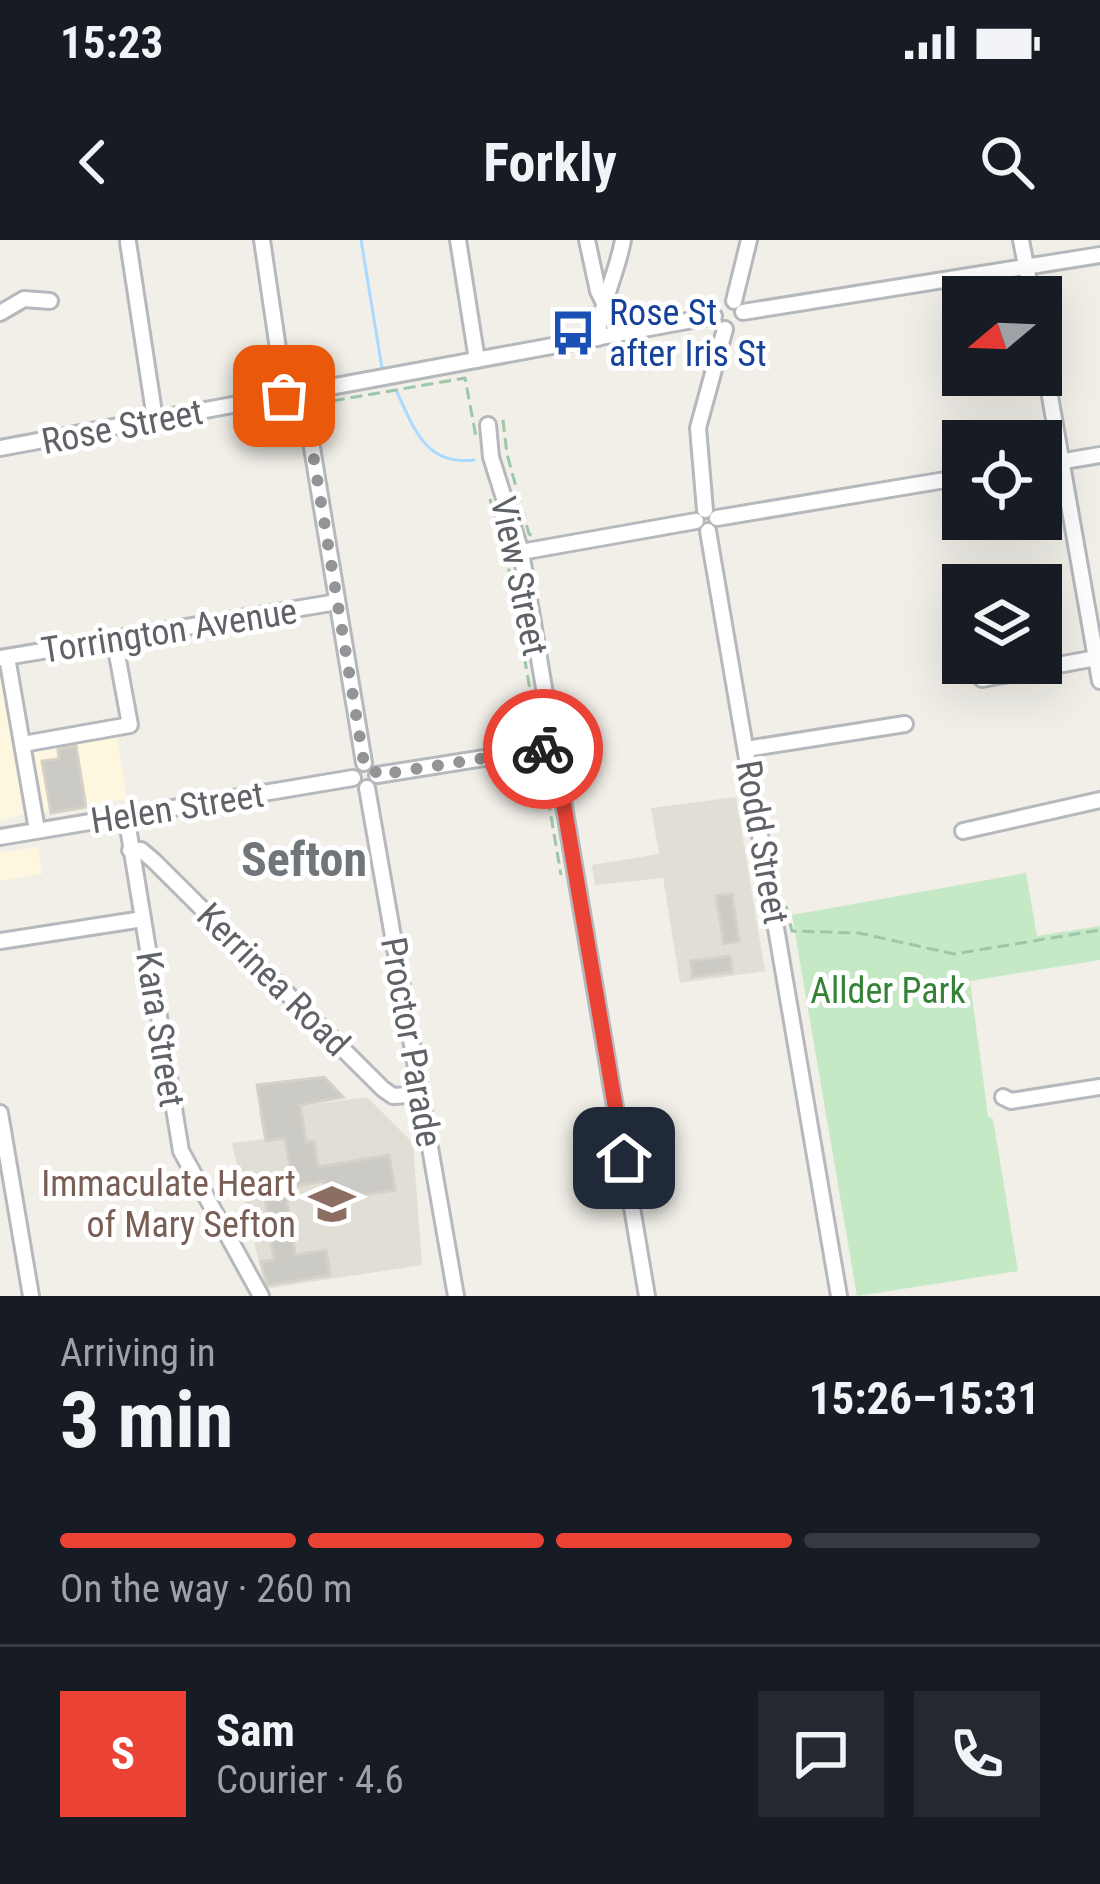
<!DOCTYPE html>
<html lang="en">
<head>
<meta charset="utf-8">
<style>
  :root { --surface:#171b24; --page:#242831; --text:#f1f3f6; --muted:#9ea1a6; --line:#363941; --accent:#ea4335 }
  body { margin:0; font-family:"Roboto Condensed",sans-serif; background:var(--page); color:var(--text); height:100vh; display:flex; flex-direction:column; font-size:45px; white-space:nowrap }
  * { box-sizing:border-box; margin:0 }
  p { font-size:39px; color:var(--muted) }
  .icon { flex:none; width:66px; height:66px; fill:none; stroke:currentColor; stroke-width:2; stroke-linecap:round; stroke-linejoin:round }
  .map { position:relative; height:1056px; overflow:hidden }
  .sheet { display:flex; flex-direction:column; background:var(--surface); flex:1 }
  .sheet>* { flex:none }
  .needle { width:78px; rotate:251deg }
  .controls { position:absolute; left:942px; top:36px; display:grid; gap:24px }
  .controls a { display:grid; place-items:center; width:120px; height:120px; border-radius:0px; background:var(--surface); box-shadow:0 12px 48px #0002; font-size:60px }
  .pin { position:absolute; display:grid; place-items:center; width:102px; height:102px; color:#fff; margin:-51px; border-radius:24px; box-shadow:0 6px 18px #0006 }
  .courier { position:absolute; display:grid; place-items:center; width:120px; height:120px; margin:-60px; border:9px solid #ea4335; border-radius:50%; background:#fff; color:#222; box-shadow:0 3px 15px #0007 }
  .overview em { font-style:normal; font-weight:700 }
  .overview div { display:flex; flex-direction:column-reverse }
  .overview { display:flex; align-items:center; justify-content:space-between; height:204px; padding:0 60px }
  h1 { font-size:78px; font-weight:700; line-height:90px }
  .bar { display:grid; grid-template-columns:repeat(4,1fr); gap:18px 12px; align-content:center; height:144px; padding:0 60px }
  .bar i { height:15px; border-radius:9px; background:var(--line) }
  .bar .current { background:var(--accent) }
  .bar p { grid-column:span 4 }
  .line { display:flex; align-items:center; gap:30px; padding:0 60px; border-top:3px solid var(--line) }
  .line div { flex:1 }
  .round { display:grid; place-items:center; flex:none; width:126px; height:126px; border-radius:0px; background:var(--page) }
  .status { display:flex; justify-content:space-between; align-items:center; height:84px; padding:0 60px; background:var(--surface); direction:ltr }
  .status svg { height:33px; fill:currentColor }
  header { display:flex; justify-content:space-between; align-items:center; height:156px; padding:0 60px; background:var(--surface); font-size:54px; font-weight:700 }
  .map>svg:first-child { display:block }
  .commercial { fill:#fef7e0 }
  .education { fill:#e1ded6 }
  .green { fill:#c5e8c5 }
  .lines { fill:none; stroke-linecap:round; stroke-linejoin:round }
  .stream { stroke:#aadaff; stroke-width:3 }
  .building { fill:#cccac5; stroke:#d6d1c6; stroke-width:3 }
  .minor-casing { stroke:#b5b8bc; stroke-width:20 }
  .path { stroke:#9cc7a9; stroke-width:3; stroke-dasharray:12 6; stroke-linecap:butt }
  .minor { stroke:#fff; stroke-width:14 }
  .done { stroke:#929495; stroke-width:12; stroke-dasharray:0 21.6 }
  .route { stroke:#ea4335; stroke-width:15 }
  .labels { text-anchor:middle; stroke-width:10; stroke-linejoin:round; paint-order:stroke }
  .transit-label { font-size:36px; fill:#164399; stroke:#fff; text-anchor:start }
  .street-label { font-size:36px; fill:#5f6368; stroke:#fff }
  .park-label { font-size:36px; fill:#348238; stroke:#fff }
  .education-label { font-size:36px; fill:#785e54; stroke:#fff; text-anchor:end }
  .district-label { font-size:48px; font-weight:bold; fill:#70757a; stroke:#fff }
</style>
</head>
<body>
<div class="status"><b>15:23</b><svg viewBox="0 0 49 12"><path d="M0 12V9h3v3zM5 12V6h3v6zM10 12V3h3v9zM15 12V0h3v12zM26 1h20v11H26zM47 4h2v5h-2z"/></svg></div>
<header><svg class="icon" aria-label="back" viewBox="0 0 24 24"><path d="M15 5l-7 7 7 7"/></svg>Forkly<svg class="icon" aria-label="search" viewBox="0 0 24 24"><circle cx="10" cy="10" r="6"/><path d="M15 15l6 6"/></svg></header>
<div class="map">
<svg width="1100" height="1056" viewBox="0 0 1100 1056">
  <rect width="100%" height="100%" fill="#f1efe8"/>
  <g class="commercial">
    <path d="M3,435L29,573L0,580V436Z"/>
    <path d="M116,493L127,559L46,573L38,567L29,514L34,506Z"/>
    <path d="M38,607L42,634L0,641V613Z"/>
  </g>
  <g class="education">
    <path d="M736,557L765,731L680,743L663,638L595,645L592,625L659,614L651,568Z"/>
    <path d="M367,857L413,903L422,1025L265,1049L232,903L264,899L259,872Z"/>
  </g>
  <path class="green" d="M1026,633L1037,696L1100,686V720L970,741L988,876L993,879L1018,1031L857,1056L792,675Z"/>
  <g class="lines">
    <g class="stream">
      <path d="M361,0L382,128"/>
      <path d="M397,152C414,189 426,226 474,220"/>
    </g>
  </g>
  <g class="building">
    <path d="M76,506L86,567L51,573L42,521L59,519L58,509Z"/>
    <path d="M732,654L739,701L724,704L716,656Z"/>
    <path d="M730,716L732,732L692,737L691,721Z"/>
    <path d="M324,837L343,857L300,865L306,902L314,901L318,927L389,915L395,950L327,961L324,941L293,946L285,898L266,901L257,845Z"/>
    <path d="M286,956L295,1015L326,1010L330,1035L268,1045L261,1022L274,1020L265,959Z"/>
  </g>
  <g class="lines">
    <g class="minor-casing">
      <g id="minor">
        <path d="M262,0L285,156"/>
        <path d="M458,0L477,120"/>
        <path d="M587,0L598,51L619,94"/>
        <path d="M1021,0L1032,57"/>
        <path d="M128,2L155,179"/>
        <path d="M734,61L749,0"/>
        <path d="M743,72L1100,15"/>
        <path d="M0,73L24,59L50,61"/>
        <path d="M598,98C600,64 617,34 623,0"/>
        <path d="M1041,105L1100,441"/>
        <path d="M303,153L364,523"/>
        <path d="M488,185L491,217L521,312L647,1056"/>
        <path d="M0,208L714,76"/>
        <path d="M1041,225L1100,215"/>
        <path d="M705,270L698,188L725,89"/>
        <path d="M717,278L963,237"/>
        <path d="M708,291L839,1056"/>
        <path d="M521,312L696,281"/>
        <path d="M7,417L37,590"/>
        <path d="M0,418L337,362"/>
        <path d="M982,439L1096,418"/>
        <path d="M23,504L130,485L114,398"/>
        <path d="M746,509L905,484"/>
        <path d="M377,535L554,507"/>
        <path d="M367,548L456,1056"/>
        <path d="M126,575L181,911L261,1056"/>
        <path d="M963,591L1100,560"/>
        <path d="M0,597L353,538"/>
        <path d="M130,610H141L154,621L383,849L393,856L422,854"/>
        <path d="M0,701L143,679"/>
        <path d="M1003,857L1011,861L1100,847"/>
        <path d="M0,873L31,1056"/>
      </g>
    </g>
    <g class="path">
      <path d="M315,164L465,138L476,197"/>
      <path d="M503,180L507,214L529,294L536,298"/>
      <path d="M490,259L510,334L538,496"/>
      <path d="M542,523L561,635"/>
      <path d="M786,666L792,691L859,693L954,714L1100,690"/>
    </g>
    <use href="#minor" class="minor"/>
  </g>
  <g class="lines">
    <path class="done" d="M284,156L303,153L364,523L373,526L377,535L543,509"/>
    <path class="route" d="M543,509L554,507L624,918"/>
  </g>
  <defs>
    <g id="bus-bare" transform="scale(3.6)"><path d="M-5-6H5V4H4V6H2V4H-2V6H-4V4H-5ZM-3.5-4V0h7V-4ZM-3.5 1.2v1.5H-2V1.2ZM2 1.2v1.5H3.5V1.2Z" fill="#1a4fb4" stroke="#fff" stroke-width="2.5" paint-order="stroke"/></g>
    <g id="school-bare" transform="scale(3.6)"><path d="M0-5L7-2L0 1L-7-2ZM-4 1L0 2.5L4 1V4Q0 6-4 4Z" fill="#8d6e63" stroke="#fff" stroke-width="2.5" paint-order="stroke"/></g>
  </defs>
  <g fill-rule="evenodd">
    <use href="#bus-bare" x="573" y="93"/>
    <use href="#school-bare" x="332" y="964"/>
  </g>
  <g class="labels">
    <g class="transit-label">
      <text x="609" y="85">Rose St<tspan x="609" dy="41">after Iris St</tspan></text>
    </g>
    <g class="street-label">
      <text transform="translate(122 186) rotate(-11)" y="13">Rose Street</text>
      <text transform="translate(520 336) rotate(78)" y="13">View Street</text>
      <text transform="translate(169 390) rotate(-9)" y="13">Torrington Avenue</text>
      <text transform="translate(177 567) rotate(-9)" y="13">Helen Street</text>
      <text transform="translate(763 602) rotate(80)" y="13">Rodd Street</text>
      <text transform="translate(274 739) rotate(45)" y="13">Kerrinea Road</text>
      <text transform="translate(161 789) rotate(81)" y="13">Kara Street</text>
      <text transform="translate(412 802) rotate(80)" y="13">Proctor Parade</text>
    </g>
    <g class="park-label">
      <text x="888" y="763">Allder Park</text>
    </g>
    <g class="education-label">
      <text x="296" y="956">Immaculate Heart<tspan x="296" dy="41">of Mary Sefton</tspan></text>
    </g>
    <g class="district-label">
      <text x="304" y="636">Sefton</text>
    </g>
  </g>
</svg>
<div class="controls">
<a><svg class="needle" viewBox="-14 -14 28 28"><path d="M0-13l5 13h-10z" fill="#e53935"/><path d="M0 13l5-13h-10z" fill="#9ea1a6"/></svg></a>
<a><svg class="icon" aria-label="locate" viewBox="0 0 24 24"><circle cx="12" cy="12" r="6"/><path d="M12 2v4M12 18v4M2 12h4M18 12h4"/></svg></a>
<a><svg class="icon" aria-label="layers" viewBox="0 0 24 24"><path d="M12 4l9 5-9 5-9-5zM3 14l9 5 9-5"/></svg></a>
</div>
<div class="pin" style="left:284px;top:156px;background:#ea580c"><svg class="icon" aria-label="bag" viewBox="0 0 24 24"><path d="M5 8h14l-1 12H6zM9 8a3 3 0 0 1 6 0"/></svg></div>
<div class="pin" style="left:624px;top:918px;background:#1f2937"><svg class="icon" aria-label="home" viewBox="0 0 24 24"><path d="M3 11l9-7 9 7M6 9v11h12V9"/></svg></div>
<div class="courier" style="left:543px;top:509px"><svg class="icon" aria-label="bike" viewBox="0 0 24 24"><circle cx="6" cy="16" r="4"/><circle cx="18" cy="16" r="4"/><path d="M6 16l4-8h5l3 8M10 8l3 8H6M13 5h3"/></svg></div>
</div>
<section class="sheet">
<div class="overview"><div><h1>3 min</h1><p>Arriving in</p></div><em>15:26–15:31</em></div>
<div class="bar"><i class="current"></i><i class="current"></i><i class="current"></i><i></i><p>On the way · 260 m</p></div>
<div class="line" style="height:216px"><b class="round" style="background:var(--accent);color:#fff">S</b><div><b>Sam</b><p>Courier · 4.6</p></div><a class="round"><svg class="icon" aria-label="chat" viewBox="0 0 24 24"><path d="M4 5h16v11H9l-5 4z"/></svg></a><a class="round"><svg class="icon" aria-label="phone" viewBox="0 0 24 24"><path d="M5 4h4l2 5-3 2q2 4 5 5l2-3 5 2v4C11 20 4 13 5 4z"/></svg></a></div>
</section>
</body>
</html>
